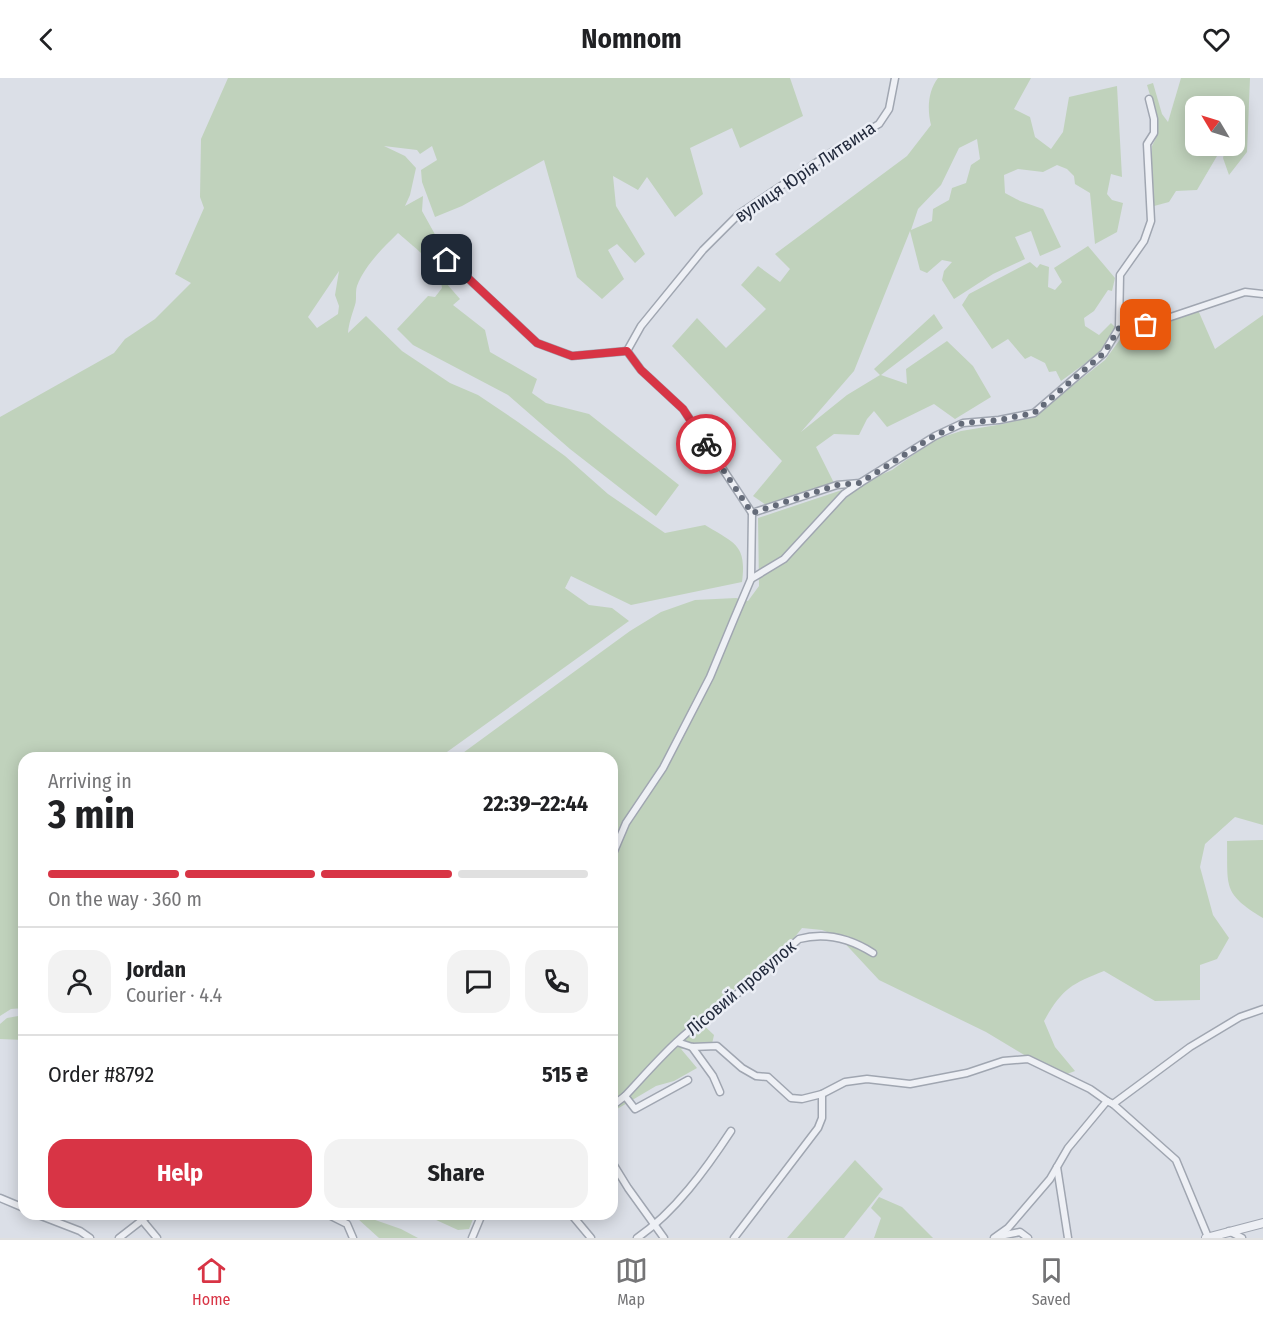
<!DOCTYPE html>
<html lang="en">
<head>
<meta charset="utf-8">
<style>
  :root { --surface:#fff; --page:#f2f2f2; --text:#202124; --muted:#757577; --line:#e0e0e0; --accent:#d83445 }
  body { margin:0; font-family:"Fira Sans Condensed",sans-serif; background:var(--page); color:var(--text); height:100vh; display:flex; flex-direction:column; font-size:22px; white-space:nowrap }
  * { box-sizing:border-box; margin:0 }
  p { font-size:20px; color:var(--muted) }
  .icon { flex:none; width:33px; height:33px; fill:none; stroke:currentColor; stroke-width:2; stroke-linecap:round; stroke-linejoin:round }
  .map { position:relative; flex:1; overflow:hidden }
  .sheet { position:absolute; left:18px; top:674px; width:600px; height:468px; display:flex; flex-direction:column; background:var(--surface); border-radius:18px; box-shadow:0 3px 15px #0003 }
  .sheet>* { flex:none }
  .needle { width:39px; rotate:308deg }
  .fabs { position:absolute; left:1185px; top:18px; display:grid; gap:12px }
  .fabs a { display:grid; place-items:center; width:60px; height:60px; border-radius:12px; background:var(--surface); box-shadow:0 3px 15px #0003; font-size:30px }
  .pin { position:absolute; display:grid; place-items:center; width:51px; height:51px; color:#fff; margin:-26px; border-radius:12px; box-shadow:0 3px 9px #0006 }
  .courier { position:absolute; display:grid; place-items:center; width:60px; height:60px; margin:-30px; border:4px solid #d83445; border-radius:50%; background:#fff; color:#222; box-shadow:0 2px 8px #0007 }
  .overview em { font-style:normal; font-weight:700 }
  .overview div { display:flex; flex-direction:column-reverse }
  .overview { display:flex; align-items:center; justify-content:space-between; height:102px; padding:0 30px }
  h1 { font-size:39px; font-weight:700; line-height:45px }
  .bar { display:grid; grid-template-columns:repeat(4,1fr); gap:9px 6px; align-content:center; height:72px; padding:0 30px }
  .bar i { height:8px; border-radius:4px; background:var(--line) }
  .bar .active { background:var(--accent) }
  .bar p { grid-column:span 4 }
  .line { display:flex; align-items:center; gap:15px; padding:0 30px; border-top:2px solid var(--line) }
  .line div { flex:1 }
  .round { display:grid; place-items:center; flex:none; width:63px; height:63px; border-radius:18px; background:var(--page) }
  .action { display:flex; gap:12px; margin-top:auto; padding:12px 30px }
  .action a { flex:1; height:69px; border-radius:18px; background:var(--accent); color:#fff; font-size:24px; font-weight:700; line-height:69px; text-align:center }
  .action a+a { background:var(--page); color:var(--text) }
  header { display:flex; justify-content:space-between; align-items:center; height:78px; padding:0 30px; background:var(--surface); font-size:27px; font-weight:700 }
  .menu { display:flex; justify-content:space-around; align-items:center; height:84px; border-top:2px solid var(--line); background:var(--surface); font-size:16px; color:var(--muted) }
  .menu a { display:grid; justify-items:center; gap:3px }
  .menu .active { color:var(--accent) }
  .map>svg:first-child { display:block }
  .green { fill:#c0d2bc; fill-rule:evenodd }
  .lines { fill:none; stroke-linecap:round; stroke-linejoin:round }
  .minor-casing { stroke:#a0a6b1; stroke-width:9 }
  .tertiary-casing { stroke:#a0a6b1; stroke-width:10 }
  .minor { stroke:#eef0f5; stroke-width:6 }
  .tertiary { stroke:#eef0f5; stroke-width:8 }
  .done { stroke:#646b79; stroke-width:6; stroke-dasharray:0 10.8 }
  .route { stroke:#d83445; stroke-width:8 }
  .labels { text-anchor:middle; stroke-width:5; stroke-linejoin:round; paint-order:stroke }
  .street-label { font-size:18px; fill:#242c3e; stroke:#ebeef5 }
</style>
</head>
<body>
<header><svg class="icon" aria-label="back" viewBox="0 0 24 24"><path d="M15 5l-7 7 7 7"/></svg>Nomnom<svg class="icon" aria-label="heart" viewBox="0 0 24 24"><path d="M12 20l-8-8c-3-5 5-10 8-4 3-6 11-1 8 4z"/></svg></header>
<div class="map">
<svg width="1263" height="1160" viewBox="0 0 1263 1160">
  <rect width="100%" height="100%" fill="#dbdfe7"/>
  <g class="green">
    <path d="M228,0H790L803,38L740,70L732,50L690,70L703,116L675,139L647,99L638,112L613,98L616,128L645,176L635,185L617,166L608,172L624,201L602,221L577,199L544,82L462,128L435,139L422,104L421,92L437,82L432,68L420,76L417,72L384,68L405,78L416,90L410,117L405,128L423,118L422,133L437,160L448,167L449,189L446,195V205L460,221L453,227L485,252L490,274L537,301L532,315L546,325L589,336L679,407L656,438L570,371L508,317L413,267L397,251L428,218L435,219L442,210C441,205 441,200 440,196C439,189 405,161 398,155C382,171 365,187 357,208C355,214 357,221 355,227C352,237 349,244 348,255L366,238L402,273L450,305L478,317L518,344L565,378L608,416L665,455L705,447C734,465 747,466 742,504L631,527L571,498L565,510L589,527L612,530L629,543L440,679L24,680V930L11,931L0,938V339L114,275L125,261L155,241L191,205L175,196L204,130L200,119L201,61ZM339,193L335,217L339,228L338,236L317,250L308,239Z"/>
    <path d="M938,0H1031L1014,31L1030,39L1035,59L1051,71L1063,54L1069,19L1117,8L1122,99L1111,96L1107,116L1112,122L1123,125L1117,154L1095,166L1090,115L1075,106L1074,98L1067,91L1057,87L1043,94L1018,91L1004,97L1005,115L1020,123L1043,131L1061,169L1040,178L1031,153L1015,159L1025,181L993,196L954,221L942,202L944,193L952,184L942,182L927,195L920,192L910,153L854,293L801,354L847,317L880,297L874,291L934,236L943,250L881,297L907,306L906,291L947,263L973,288L991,319L955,341L934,326L887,349L874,333L867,341L859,357L834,356L816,369L834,405L766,427L753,418L782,383L672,268L697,240L726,270L766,231L741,207L758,188L780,204L790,191L775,176L907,78L931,47C927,31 928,13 938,0ZM977,61L980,81L971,87L966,105L952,110L949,122L933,131L932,143L911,152L918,131L941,107L959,70Z"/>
    <path d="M1181,0H1250L1247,74L1229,97L1223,80L1226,68H1234V28H1196V68H1216L1217,78L1197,112L1176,113L1169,124L1154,128L1151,108L1152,68L1156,60L1157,40L1147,7L1153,5L1162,36L1168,44Z"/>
    <path d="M1088,168L1115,200L1112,213L1108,212L1094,233L1084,240L1085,248L1099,257L1111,245L1116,250L1098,276L1061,303L1056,293L1049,294L1045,285L1031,278L1025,281L1008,261L992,271L962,227L969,216L1030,184L1037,190L1040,186L1049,189L1048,209L1055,212L1062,204L1054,190Z"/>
    <path d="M1198,232L1215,271L1263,237V747L1235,739L1205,766L1200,789L1213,837L1229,860L1217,881L1200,887V922L1155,923L1104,893C1071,906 1062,911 1044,943L1055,969L1075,993L1067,996L1026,978L986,954L879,902L838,858L822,852L802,850L794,860L698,942L714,957L712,966L681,971L697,990L674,1003L656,1008L612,1034V680H456L630,553L661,534L695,522L736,520L748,523L759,508L758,440L860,406L892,392L934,362L961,353L1003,346L1034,338L1105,282L1124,256Z"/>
    <path d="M1263,762V840C1222,815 1228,809 1227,763Z"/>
    <path d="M24,937V962L0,961V946L7,940Z"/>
    <path d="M855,1082L883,1111L844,1160H787Z"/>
    <path d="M879,1119L902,1129L933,1160H874L881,1140L871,1130Z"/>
    <path d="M358,1136L401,1151L418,1160H379L358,1141Z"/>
    <path d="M423,1136H475L469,1151L458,1152Z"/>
  </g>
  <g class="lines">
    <g class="minor-casing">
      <g id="minor">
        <path d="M447,182L453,186L537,265L572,278L627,273"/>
        <path d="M1119,250L1120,197L1144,163L1151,143L1147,66L1154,55V41L1149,21"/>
        <path d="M752,435L683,331L641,292L627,273L641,248L703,172L739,136L835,72L879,46L889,31L895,0"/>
        <path d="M752,435L837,407L860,405L935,358L963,345L999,342L1034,335L1104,275L1119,250L1126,254L1245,214L1263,216"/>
        <path d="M751,501L784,481L844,416L860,405"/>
        <path d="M612,778L626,745L663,690L710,599L734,541L751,501L752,435"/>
        <path d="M677,964L692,969L717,968L742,990L756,998L768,999L791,1020L802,1021L822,1016L845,1004L867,1001L910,1006L967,995L1003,983L1028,981L1090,1011L1107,1023"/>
        <path d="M692,969L713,998L720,1014"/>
        <path d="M625,1018C654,987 682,953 719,932L799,861C825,854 851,861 873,875"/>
        <path d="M1113,1026L1176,1082L1208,1159"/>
        <path d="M612,1028L625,1018L635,1031L688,1002"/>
        <path d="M612,1084L628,1110L664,1160"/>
        <path d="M1057,1089L1068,1160"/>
        <path d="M0,1120L24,1130"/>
        <path d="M36,1136L80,1153L90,1160"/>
        <path d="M327,1136L347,1146L353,1160"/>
        <path d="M571,1136L591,1160"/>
        <path d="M142,1142L157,1160"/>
        <path d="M1229,1153L1242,1160"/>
        <path d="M1000,1158L1020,1154L1028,1160"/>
        <path d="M119,1160L150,1136"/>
        <path d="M472,1160L482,1136"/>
        <path d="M637,1160C675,1134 706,1091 731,1053"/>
        <path d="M734,1160L818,1050L822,1040V1016"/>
        <path d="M994,1160L1008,1150L1050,1101L1068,1070L1107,1023L1113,1026L1190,969L1240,939L1263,931"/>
      </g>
    </g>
    <g class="tertiary-casing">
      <path id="tertiary" d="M1206,1160L1263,1145"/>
    </g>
    <use href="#minor" class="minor"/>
    <use href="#tertiary" class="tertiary"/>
  </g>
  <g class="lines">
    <path class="done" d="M706,366L752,435L837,407L860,405L934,358L963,345L999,342L1034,335L1104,275L1119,250L1126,254L1146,247"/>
    <path class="route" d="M447,182L453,186L537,265L572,278L627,273L641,292L683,331L706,366"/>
  </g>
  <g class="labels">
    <g class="street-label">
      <text transform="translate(805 94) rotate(-34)" y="6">вулиця Юрія Литвина</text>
      <text transform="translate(741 910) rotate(-40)" y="6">Лісовий провулок</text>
    </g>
  </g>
</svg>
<div class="fabs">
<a><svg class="needle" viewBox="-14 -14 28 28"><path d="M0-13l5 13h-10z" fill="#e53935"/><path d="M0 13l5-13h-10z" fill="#757577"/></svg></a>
</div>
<div class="pin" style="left:1146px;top:247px;background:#ea580c"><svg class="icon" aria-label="bag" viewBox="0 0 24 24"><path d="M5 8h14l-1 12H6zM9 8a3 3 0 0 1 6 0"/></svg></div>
<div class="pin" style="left:447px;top:182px;background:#1f2937"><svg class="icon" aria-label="home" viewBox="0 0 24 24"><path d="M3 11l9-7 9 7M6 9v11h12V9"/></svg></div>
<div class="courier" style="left:706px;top:366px"><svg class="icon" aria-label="bike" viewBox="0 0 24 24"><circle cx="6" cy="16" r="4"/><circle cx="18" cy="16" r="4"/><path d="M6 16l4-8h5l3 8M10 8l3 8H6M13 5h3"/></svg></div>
<section class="sheet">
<div class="overview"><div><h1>3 min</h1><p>Arriving in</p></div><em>22:39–22:44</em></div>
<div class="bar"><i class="active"></i><i class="active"></i><i class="active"></i><i></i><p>On the way · 360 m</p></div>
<div class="line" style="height:108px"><a class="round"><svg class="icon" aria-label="person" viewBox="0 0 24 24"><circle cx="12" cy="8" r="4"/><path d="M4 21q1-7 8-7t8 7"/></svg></a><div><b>Jordan</b><p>Courier · 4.4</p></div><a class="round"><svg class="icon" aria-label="chat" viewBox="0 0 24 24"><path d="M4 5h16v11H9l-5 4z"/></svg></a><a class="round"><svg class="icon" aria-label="phone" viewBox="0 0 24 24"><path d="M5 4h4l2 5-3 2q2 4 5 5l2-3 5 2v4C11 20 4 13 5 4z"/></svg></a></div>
<div class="line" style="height:78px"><div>Order #8792</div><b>515 ₴</b></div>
<div class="action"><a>Help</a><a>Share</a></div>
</section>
</div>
<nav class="menu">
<a class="active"><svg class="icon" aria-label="home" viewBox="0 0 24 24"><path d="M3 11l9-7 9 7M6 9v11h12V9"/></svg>Home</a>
<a><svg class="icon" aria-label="map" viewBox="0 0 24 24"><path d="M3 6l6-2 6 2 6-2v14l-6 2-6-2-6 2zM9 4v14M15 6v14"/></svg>Map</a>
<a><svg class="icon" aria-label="saved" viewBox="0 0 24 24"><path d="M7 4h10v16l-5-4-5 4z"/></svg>Saved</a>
</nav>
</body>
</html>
